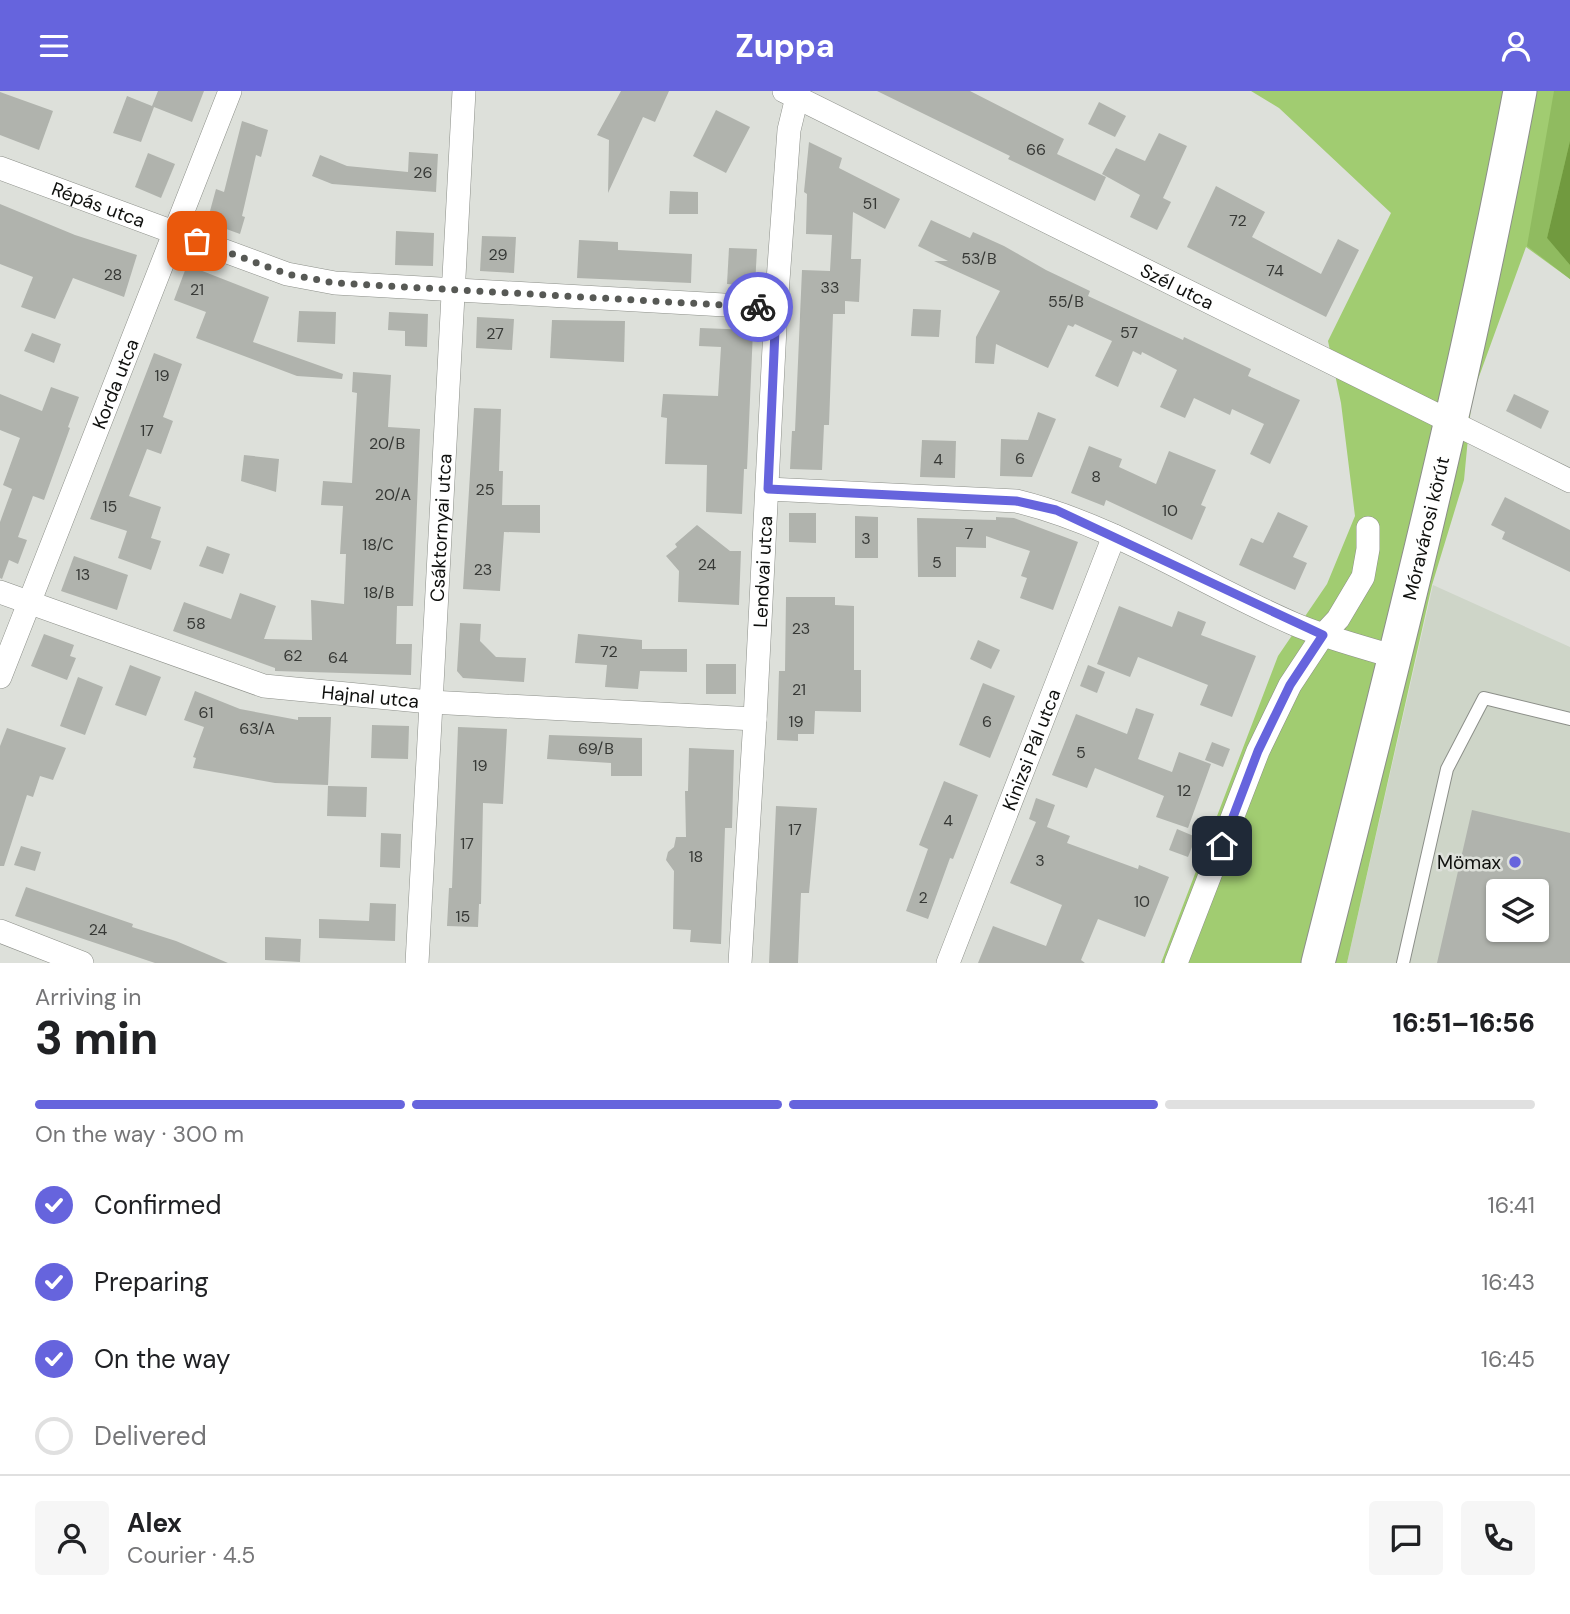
<!DOCTYPE html>
<html lang="en">
<head>
<meta charset="utf-8">
<style>
  :root { --surface:#fff; --page:#f6f6f6; --text:#202124; --muted:#757577; --line:#e0e0e0; --accent:#6664dd }
  body { margin:0; font-family:"DM Sans",sans-serif; background:var(--page); color:var(--text); height:100vh; display:flex; flex-direction:column; font-size:26px; white-space:nowrap }
  * { box-sizing:border-box; margin:0 }
  p { font-size:23px; color:var(--muted) }
  .icon { flex:none; width:38px; height:38px; fill:none; stroke:currentColor; stroke-width:2; stroke-linecap:round; stroke-linejoin:round }
  .map { position:relative; height:872px; overflow:hidden }
  .drawer { display:flex; flex-direction:column; background:var(--surface); flex:1 }
  .drawer>* { flex:none }
  .controls { position:absolute; left:1486px; top:788px; display:grid; gap:14px }
  .controls a { display:grid; place-items:center; width:63px; height:63px; border-radius:7px; background:var(--surface); box-shadow:0 2px 5px #0004; font-size:35px }
  .pin { position:absolute; display:grid; place-items:center; width:60px; height:60px; color:#fff; margin:-30px; border-radius:14px; box-shadow:0 4px 10px #0006 }
  .courier { position:absolute; display:grid; place-items:center; width:70px; height:70px; margin:-35px; border:5px solid #6664dd; border-radius:50%; background:#fff; color:#222; box-shadow:0 2px 9px #0007 }
  .head em { font-style:normal; font-weight:800 }
  .head div { display:flex; flex-direction:column-reverse }
  .head { display:flex; align-items:center; justify-content:space-between; height:119px; padding:0 35px }
  h1 { font-size:46px; font-weight:800; line-height:52px }
  .bar { display:grid; grid-template-columns:repeat(4,1fr); gap:10px 7px; align-content:center; height:84px; padding:0 35px }
  .bar i { height:9px; border-radius:5px; background:var(--line) }
  .bar .selected { background:var(--accent) }
  .bar p { grid-column:span 4 }
  .line { display:flex; align-items:center; gap:18px; padding:0 35px; border-top:2px solid var(--line) }
  .line div { flex:1 }
  .round { display:grid; place-items:center; flex:none; width:74px; height:74px; border-radius:7px; background:var(--page) }
  ol { padding:0 35px; list-style:none }
  li { display:flex; align-items:center; gap:21px; height:77px }
  li p { margin-inline-start:auto }
  li .icon { padding:7px; border-radius:50%; background:var(--accent); color:#fff; stroke-width:4 }
  li:last-child { color:var(--muted) }
  li i { width:38px; height:38px; border:4px solid var(--line); border-radius:50% }
  header { display:flex; justify-content:space-between; align-items:center; height:91px; padding:0 35px; background:var(--accent); color:#fff; font-size:32px; font-weight:800 }
  .map>svg:first-child { display:block }
  .built { fill:#ced5c8; fill-rule:evenodd }
  .green { fill:#a1cc71 }
  .forest { fill:#90bb60 }
  .water { fill:#719a3f }
  .building { fill:#b0b3ad; fill-rule:evenodd }
  .lines { fill:none; stroke-linecap:round; stroke-linejoin:round }
  .service-casing { stroke:#8c8f89; stroke-width:14 }
  .minor-casing { stroke:#8c8f89; stroke-width:24 }
  .secondary-casing { stroke:#8c8f89; stroke-width:35 }
  .service { stroke:#fff; stroke-width:12 }
  .minor { stroke:#fff; stroke-width:23 }
  .secondary { stroke:#fff; stroke-width:33 }
  .done { stroke:#575955; stroke-width:7; stroke-dasharray:0 12.6 }
  .route { stroke:#6664dd; stroke-width:9 }
  .poi-dot { fill:#6664dd; stroke:#dde0da; stroke-width:2.5 }
  .labels { text-anchor:middle; stroke-width:5; stroke-linejoin:round; paint-order:stroke }
  .number-label { font-size:16px; fill:#373936 }
  .street-label { font-size:19px; fill:#0f100e; stroke:#dde0da }
  .poi-label { font-size:19px; fill:#0f100e; stroke:#dde0da; text-anchor:end }
</style>
</head>
<body>
<header><svg class="icon" aria-label="menu" viewBox="0 0 24 24"><path d="M4 6h16M4 12h16M4 18h16"/></svg>Zuppa<svg class="icon" aria-label="person" viewBox="0 0 24 24"><circle cx="12" cy="8" r="4"/><path d="M4 21q1-7 8-7t8 7"/></svg></header>
<div class="map">
<svg width="1570" height="872" viewBox="0 0 1570 872">
  <rect width="100%" height="100%" fill="#dde0da"/>
  <path class="built" d="M1433,494L1570,556V872H1347ZM1498,800H1536V838H1498Z"/>
  <path class="green" d="M1251,0H1570V188L1526,156L1472,305L1464,389L1432,494L1347,872H1161L1278,565L1327,493L1355,425L1341,312L1328,250L1391,122L1279,17Z"/>
  <path class="forest" d="M1554,0H1570V50L1547,147L1570,174V188L1527,155Z"/>
  <path class="water" d="M1570,50V174L1547,147Z"/>
  <g class="building">
    <path d="M158,0H204L192,31L154,16L141,51L113,42L127,5L152,15Z"/>
    <path d="M621,0H669L655,31L643,26L608,102L609,49L597,44Z"/>
    <path d="M877,0H970L1064,48L1057,63L1106,86L1095,110L1008,68L1010,65Z"/>
    <path d="M0,1L53,20L39,59L0,44Z"/>
    <path d="M1099,11L1126,25L1115,46L1088,33Z"/>
    <path d="M716,19L750,36L726,82L693,65Z"/>
    <path d="M242,30L268,39L261,66L256,64L242,125L245,126L240,143L207,131L216,98L224,101Z"/>
    <path d="M1159,42L1187,55L1163,107L1171,111L1157,139L1130,126L1140,104L1102,83L1116,57L1145,70Z"/>
    <path d="M809,51L842,67L839,77L900,108L885,138L853,121L851,168H861L859,211L845,210V223H833L829,334H824L822,379L790,378L792,340H795L802,179L830,180L832,144L806,143L807,103L804,101Z"/>
    <path d="M409,61L438,63L436,101L332,93L312,85L320,64L347,75L408,81Z"/>
    <path d="M148,62L175,73L161,107L135,96Z"/>
    <path d="M1216,95L1265,121L1252,146L1321,183L1338,148L1359,159L1326,226L1187,156Z"/>
    <path d="M670,100L698,101V123H669Z"/>
    <path d="M0,113L75,144L137,164L124,206L73,187L55,228L21,216L33,186L0,173Z"/>
    <path d="M931,129L970,147L973,141L1004,155L1046,179L1090,200L1088,205L1183,249L1184,246L1251,278L1248,285L1300,309L1270,373L1250,363L1264,333L1232,318L1230,324L1194,307L1185,327L1160,316L1177,279L1142,261L1141,264L1133,260L1118,296L1095,285L1112,250L1075,233L1073,236L1068,234L1048,277L996,253L994,273L975,272L976,246L1000,200L934,170H948L918,155Z"/>
    <path d="M396,140L434,142L433,175L395,174Z"/>
    <path d="M482,145L516,146L514,182L480,180Z"/>
    <path d="M579,149L618,151V159L692,163L691,192L577,187Z"/>
    <path d="M729,157L757,158L755,195L727,193Z"/>
    <path d="M187,174L269,206L253,251L343,283L342,288L297,285L196,247L206,221L174,209Z"/>
    <path d="M913,218L941,219L939,246L911,245Z"/>
    <path d="M299,220L336,221L335,253L297,251Z"/>
    <path d="M389,221L428,223L427,256L405,255V240L388,239Z"/>
    <path d="M477,226L514,228L512,259L476,257Z"/>
    <path d="M552,229L625,230L624,271L550,267Z"/>
    <path d="M700,237L753,239L747,378H744L742,423L706,421L707,374L665,373L667,327L661,326L663,303L718,305L721,256L699,255Z"/>
    <path d="M32,242L61,253L54,272L24,260Z"/>
    <path d="M154,262L182,273L163,326L173,330L161,363L147,358L129,405L161,416L151,447L161,450L151,479L118,467L127,440L90,428Z"/>
    <path d="M353,281L391,284L388,336L420,338L413,515H397L396,553H412L411,584L275,580V577L173,540L184,511L231,528L240,502L276,515L264,548L312,549L311,509L344,513L346,463H340L343,415L321,414L323,390L352,392L357,302L352,301Z"/>
    <path d="M51,296L79,306L68,336L70,337L44,409L33,405L18,446L27,449L18,473L9,469L2,488L0,487V431L12,398L3,394L20,347L0,339V303L42,320Z"/>
    <path d="M1514,303L1549,320L1541,338L1506,320Z"/>
    <path d="M474,317L501,318L499,380H503L502,414H540V442L504,441L500,500L463,498Z"/>
    <path d="M1038,321L1056,328L1032,386L1000,385L1001,348L1028,349Z"/>
    <path d="M922,349L956,350L955,387L920,386Z"/>
    <path d="M1089,355L1122,368L1119,376L1156,393L1169,360L1216,379L1201,414L1206,416L1192,449L1106,409L1104,415L1071,402Z"/>
    <path d="M244,364L279,368L276,401L241,390Z"/>
    <path d="M1505,406L1570,439V481L1502,448L1505,441L1491,434Z"/>
    <path d="M1278,421L1308,435L1293,466L1307,472L1295,499L1239,474L1251,447L1263,452Z"/>
    <path d="M789,422H816V452L789,451Z"/>
    <path d="M855,425L878,426V467H855Z"/>
    <path d="M996,426L1014,427L1078,451L1053,519L1020,507L1027,487L1021,485L1030,460L986,445V457L956,456V486H918L917,427L996,429Z"/>
    <path d="M697,434L730,460H741L739,514L678,511L679,480L666,465L677,456L675,453Z"/>
    <path d="M207,455L230,463L223,483L199,475Z"/>
    <path d="M74,465L128,484L117,519L61,500Z"/>
    <path d="M786,506H835V514L854,515V579H861V621L815,620L814,643H798V650L777,649L779,580H785Z"/>
    <path d="M1119,515L1172,536L1178,520L1206,531L1201,544L1256,565L1232,626L1200,614L1208,594L1138,566L1130,586L1097,573Z"/>
    <path d="M460,532L481,533L480,550L496,566L526,567L524,591L463,587L457,580Z"/>
    <path d="M44,543L74,554L70,565L76,567L67,589L31,575Z"/>
    <path d="M578,543L642,549V558H687V581L640,580L638,598L605,596L607,574L575,572Z"/>
    <path d="M978,549L1000,559L991,578L970,568Z"/>
    <rect x="706" y="573" width="30" height="30"/>
    <path d="M130,574L161,586L146,625L115,614Z"/>
    <path d="M1088,574L1105,581L1097,602L1080,595Z"/>
    <path d="M78,586L103,596L85,644L60,635Z"/>
    <path d="M983,592L1015,605L990,667L959,654Z"/>
    <path d="M195,600L240,618L298,629V626H331L328,694L275,692L193,677L196,667L193,666L204,636L184,629Z"/>
    <path d="M1136,617L1154,623L1138,668L1172,681L1179,661L1211,673L1188,737L1156,726L1164,705L1095,677L1087,697L1052,684L1076,623L1127,643Z"/>
    <path d="M372,634L409,635L408,668L371,667Z"/>
    <path d="M458,636L507,638L503,713L483,712L481,813H479L478,836L447,835L449,797H452Z"/>
    <path d="M7,637L66,657L53,689L40,685L33,706L27,704L4,775H0V655Z"/>
    <path d="M549,644L642,647V685H611V672L547,668Z"/>
    <path d="M1212,651L1230,658L1223,676L1205,669Z"/>
    <path d="M689,657L734,659L732,737H725L721,853L690,851L691,839L673,838L674,780L666,769L668,761L674,756L676,746H686L685,700H688Z"/>
    <path d="M944,690L978,704L953,768L950,767L928,828L906,820L928,758L919,754Z"/>
    <path d="M328,695L367,696L366,726L327,725Z"/>
    <path d="M1036,707L1055,714L1047,736L1070,745L1067,752L1138,778L1139,774L1169,786L1145,846L1098,828L1081,869L1085,872H978L993,835L1046,855L1062,814L1010,792L1036,731L1029,728Z"/>
    <path d="M776,715L817,717L809,802H801L798,872H769Z"/>
    <path d="M1472,719L1570,742V872H1437ZM1498,800H1536V838H1498Z"/>
    <path d="M1177,738L1196,746L1188,766L1169,759Z"/>
    <path d="M381,742L401,743L400,777L380,776Z"/>
    <path d="M21,755L41,761L35,780L14,774Z"/>
    <path d="M26,796L133,833L132,836L176,850L228,872H155L15,825Z"/>
    <path d="M370,812L396,813L395,850L319,847V828L369,830Z"/>
    <path d="M265,846L301,848L300,871L265,869Z"/>
  </g>
  <g class="lines">
    <g class="service-casing">
      <path id="service" d="M1403,872L1447,678L1484,607L1570,628"/>
    </g>
    <g class="minor-casing">
      <g id="minor">
        <path id="s1" d="M784,0L1570,390"/>
        <path id="s2" d="M0,77L287,183L335,192L776,217"/>
        <path d="M768,398L1016,410C1115,434 1201,493 1294,533C1327,547 1362,556 1396,566"/>
        <path id="s3" d="M0,501L264,595L430,611L755,628"/>
        <path id="s4" d="M0,586L230,0"/>
        <path d="M0,840L82,872"/>
        <path id="s5" d="M417,872L464,0"/>
        <path id="s6" d="M740,872L755,628L776,217L789,39L797,6"/>
        <path id="s7" d="M948,872L1114,445"/>
        <path d="M1176,872L1258,660L1290,594L1323,544L1338,528L1363,486L1368,458V437"/>
      </g>
    </g>
    <g class="secondary-casing">
      <g id="secondary">
        <path id="s8" d="M1318,872C1391,583 1465,293 1520,0"/>
      </g>
    </g>
    <use href="#service" class="service"/>
    <use href="#minor" class="minor"/>
    <use href="#secondary" class="secondary"/>
  </g>
  <g class="lines">
    <path class="done" d="M197,150L287,183L335,192L758,216"/>
    <path class="route" d="M758,216L776,217L768,398L1016,410L1056,419L1323,544L1290,594L1258,660L1222,755"/>
  </g>
  <circle class="poi-dot" cx="1515" cy="771" r="7"/>
  <g class="labels">
    <g class="number-label">
      <text x="1036" y="64">66</text>
      <text x="423" y="87">26</text>
      <text x="870" y="118">51</text>
      <text x="1238" y="135">72</text>
      <text x="498" y="169">29</text>
      <text x="979" y="173">53/B</text>
      <text x="1275" y="185">74</text>
      <text x="113" y="189">28</text>
      <text x="830" y="202">33</text>
      <text x="197" y="204">21</text>
      <text x="1066" y="216">55/B</text>
      <text x="1129" y="247">57</text>
      <text x="495" y="248">27</text>
      <text x="162" y="290">19</text>
      <text x="147" y="345">17</text>
      <text x="387" y="358">20/B</text>
      <text x="1020" y="373">6</text>
      <text x="938" y="374">4</text>
      <text x="1096" y="391">8</text>
      <text x="485" y="404">25</text>
      <text x="393" y="409">20/A</text>
      <text x="110" y="421">15</text>
      <text x="1170" y="425">10</text>
      <text x="969" y="448">7</text>
      <text x="866" y="453">3</text>
      <text x="378" y="459">18/C</text>
      <text x="937" y="477">5</text>
      <text x="707" y="479">24</text>
      <text x="483" y="484">23</text>
      <text x="83" y="489">13</text>
      <text x="379" y="507">18/B</text>
      <text x="196" y="538">58</text>
      <text x="801" y="543">23</text>
      <text x="609" y="566">72</text>
      <text x="293" y="570">62</text>
      <text x="338" y="572">64</text>
      <text x="799" y="604">21</text>
      <text x="206" y="627">61</text>
      <text x="796" y="636">19</text>
      <text x="987" y="636">6</text>
      <text x="257" y="643">63/A</text>
      <text x="596" y="663">69/B</text>
      <text x="1081" y="667">5</text>
      <text x="480" y="680">19</text>
      <text x="1184" y="705">12</text>
      <text x="948" y="735">4</text>
      <text x="795" y="744">17</text>
      <text x="467" y="758">17</text>
      <text x="696" y="771">18</text>
      <text x="1040" y="775">3</text>
      <text x="923" y="812">2</text>
      <text x="1142" y="816">10</text>
      <text x="463" y="831">15</text>
      <text x="98" y="844">24</text>
    </g>
    <g class="street-label">
      <text dy="7" stroke="none"><textPath href="#s2" startOffset="105">Répás utca</textPath></text>
      <text dy="7" stroke="none"><textPath href="#s1" startOffset="439">Szél utca</textPath></text>
      <text dy="7" stroke="none"><textPath href="#s4" startOffset="315">Korda utca</textPath></text>
      <text dy="7" stroke="none"><textPath href="#s5" startOffset="436">Csáktornyai utca</textPath></text>
      <text dy="7" stroke="none"><textPath href="#s8" startOffset="448">Móravárosi körút</textPath></text>
      <text dy="7" stroke="none"><textPath href="#s6" startOffset="392">Lendvai utca</textPath></text>
      <text dy="7" stroke="none"><textPath href="#s3" startOffset="387">Hajnal utca</textPath></text>
      <text dy="7" stroke="none"><textPath href="#s7" startOffset="229">Kinizsi Pál utca</textPath></text>
    </g>
    <g class="poi-label">
      <text x="1501" y="778">Mömax</text>
    </g>
  </g>
</svg>
<div class="controls">
<a><svg class="icon" aria-label="layers" viewBox="0 0 24 24"><path d="M12 4l9 5-9 5-9-5zM3 14l9 5 9-5"/></svg></a>
</div>
<div class="pin" style="left:197px;top:150px;background:#ea580c"><svg class="icon" aria-label="bag" viewBox="0 0 24 24"><path d="M5 8h14l-1 12H6zM9 8a3 3 0 0 1 6 0"/></svg></div>
<div class="pin" style="left:1222px;top:755px;background:#1f2937"><svg class="icon" aria-label="home" viewBox="0 0 24 24"><path d="M3 11l9-7 9 7M6 9v11h12V9"/></svg></div>
<div class="courier" style="left:758px;top:216px"><svg class="icon" aria-label="bike" viewBox="0 0 24 24"><circle cx="6" cy="16" r="4"/><circle cx="18" cy="16" r="4"/><path d="M6 16l4-8h5l3 8M10 8l3 8H6M13 5h3"/></svg></div>
</div>
<section class="drawer">
<div class="head"><div><h1>3 min</h1><p>Arriving in</p></div><em>16:51–16:56</em></div>
<div class="bar"><i class="selected"></i><i class="selected"></i><i class="selected"></i><i></i><p>On the way · 300 m</p></div>
<ol>
<li><svg class="icon" aria-label="check" viewBox="0 0 24 24"><path d="M5 12l5 5 9-10"/></svg>Confirmed<p>16:41</p></li>
<li><svg class="icon" aria-label="check" viewBox="0 0 24 24"><path d="M5 12l5 5 9-10"/></svg>Preparing<p>16:43</p></li>
<li><svg class="icon" aria-label="check" viewBox="0 0 24 24"><path d="M5 12l5 5 9-10"/></svg>On the way<p>16:45</p></li>
<li><i></i>Delivered</li>
</ol>
<div class="line" style="height:126px"><a class="round"><svg class="icon" aria-label="person" viewBox="0 0 24 24"><circle cx="12" cy="8" r="4"/><path d="M4 21q1-7 8-7t8 7"/></svg></a><div><b>Alex</b><p>Courier · 4.5</p></div><a class="round"><svg class="icon" aria-label="chat" viewBox="0 0 24 24"><path d="M4 5h16v11H9l-5 4z"/></svg></a><a class="round"><svg class="icon" aria-label="phone" viewBox="0 0 24 24"><path d="M5 4h4l2 5-3 2q2 4 5 5l2-3 5 2v4C11 20 4 13 5 4z"/></svg></a></div>
</section>
</body>
</html>
